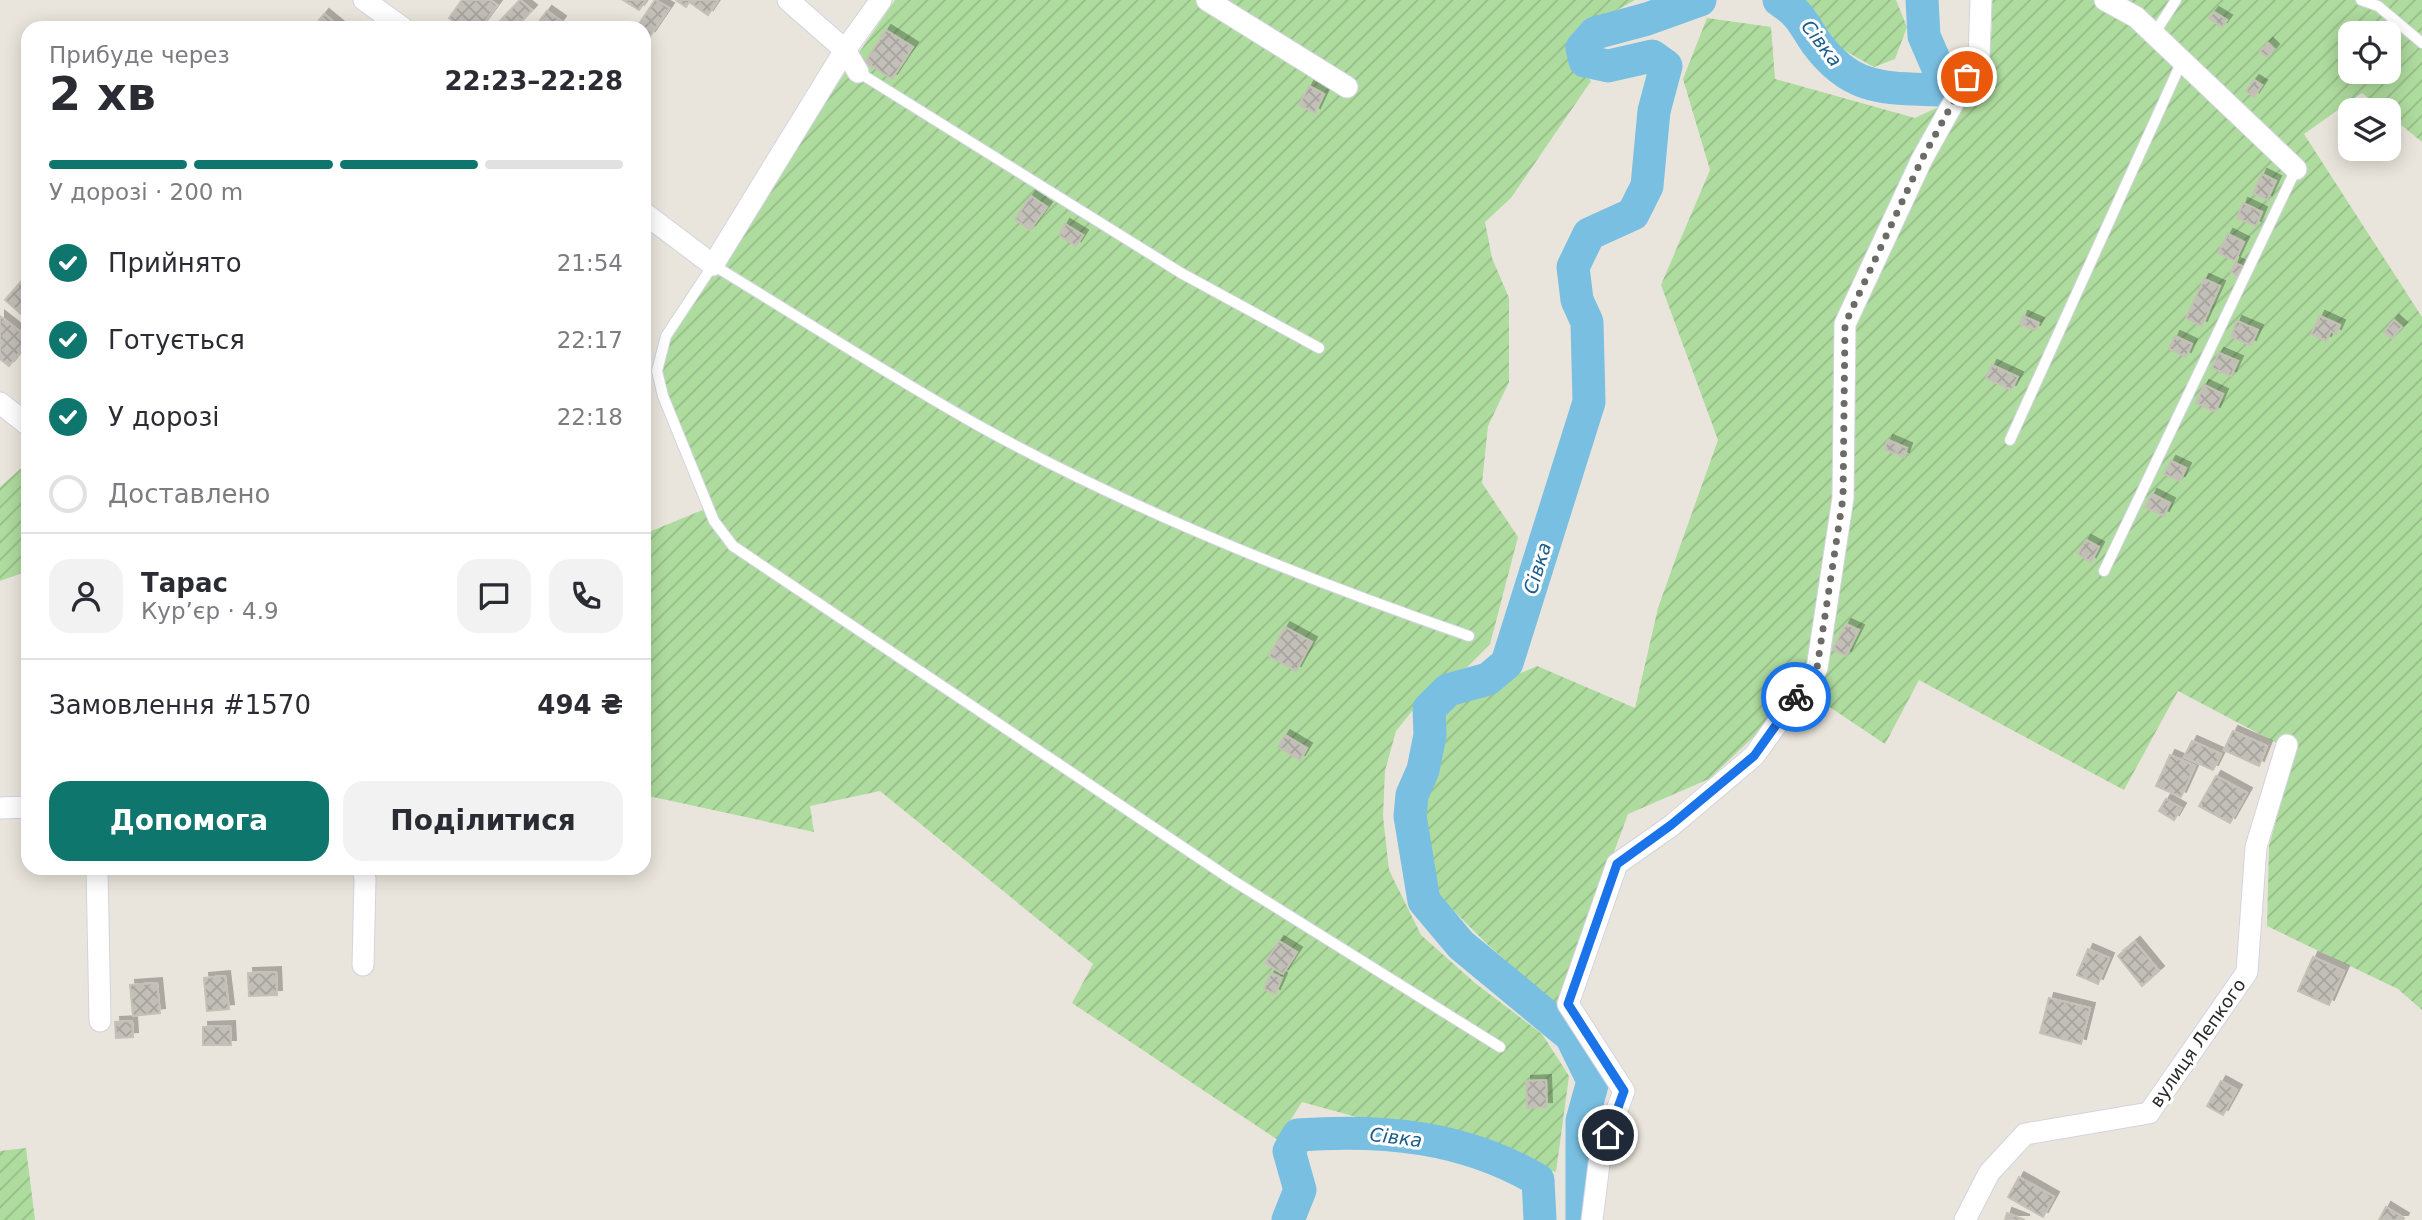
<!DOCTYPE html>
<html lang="uk">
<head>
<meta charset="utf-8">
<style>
  :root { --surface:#fff; --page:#f2f2f3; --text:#2b2b33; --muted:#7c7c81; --line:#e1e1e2; --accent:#0f766e }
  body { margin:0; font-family:"DejaVu Sans",sans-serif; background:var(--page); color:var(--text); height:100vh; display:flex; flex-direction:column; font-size:26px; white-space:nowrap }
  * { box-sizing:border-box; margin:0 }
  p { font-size:23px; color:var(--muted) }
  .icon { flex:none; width:38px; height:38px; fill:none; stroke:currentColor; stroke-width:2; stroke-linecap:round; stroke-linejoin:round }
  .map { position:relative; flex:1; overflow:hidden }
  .details { position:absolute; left:21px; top:21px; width:630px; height:854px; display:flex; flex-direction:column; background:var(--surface); border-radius:21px; box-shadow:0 4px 18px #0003 }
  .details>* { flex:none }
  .tools { position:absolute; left:2338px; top:21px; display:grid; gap:14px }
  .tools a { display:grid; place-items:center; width:63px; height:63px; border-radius:14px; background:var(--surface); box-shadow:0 4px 18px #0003; font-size:35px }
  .pin { position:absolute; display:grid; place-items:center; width:60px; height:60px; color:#fff; margin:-30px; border:4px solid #fff; border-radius:50%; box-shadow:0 2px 7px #0007 }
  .courier { position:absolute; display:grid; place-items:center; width:70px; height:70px; margin:-35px; border:5px solid #1a73e8; border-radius:50%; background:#fff; color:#222; box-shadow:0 2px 9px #0007 }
  .overview em { font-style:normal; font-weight:600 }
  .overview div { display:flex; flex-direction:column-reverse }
  .overview { display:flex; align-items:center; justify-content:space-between; height:119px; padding:0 28px }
  h1 { font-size:46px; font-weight:600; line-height:52px }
  .bar { display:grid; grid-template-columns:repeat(4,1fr); gap:10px 7px; align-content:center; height:84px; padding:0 28px }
  .bar i { height:9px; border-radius:5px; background:var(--line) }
  .bar .on { background:var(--accent) }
  .bar p { grid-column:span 4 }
  .line { display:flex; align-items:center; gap:18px; padding:0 28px; border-top:2px solid var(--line) }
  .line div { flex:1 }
  .round { display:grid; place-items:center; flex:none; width:74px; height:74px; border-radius:21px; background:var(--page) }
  ol { padding:0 28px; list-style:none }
  li { display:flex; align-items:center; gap:21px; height:77px }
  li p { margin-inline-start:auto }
  li .icon { padding:7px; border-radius:50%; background:var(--accent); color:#fff; stroke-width:4 }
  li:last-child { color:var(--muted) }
  li i { width:38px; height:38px; border:4px solid var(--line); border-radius:50% }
  .action { display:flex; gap:14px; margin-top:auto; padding:14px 28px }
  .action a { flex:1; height:80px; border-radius:21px; background:var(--accent); color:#fff; font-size:28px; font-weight:600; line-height:80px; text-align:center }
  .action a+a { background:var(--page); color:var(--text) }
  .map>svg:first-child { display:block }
  .garden { fill:url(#garden-furrows); fill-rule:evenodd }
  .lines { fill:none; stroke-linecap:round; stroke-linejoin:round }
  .river { stroke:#79bfe2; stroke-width:33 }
  .building { fill:url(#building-cross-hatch); stroke:#c5c1b6; stroke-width:2; filter:url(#shadow) }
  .service-casing { stroke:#d2d3e0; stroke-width:12 }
  .minor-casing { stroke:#d2d3e0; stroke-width:23 }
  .service { stroke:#fff; stroke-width:10 }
  .minor { stroke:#fff; stroke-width:21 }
  .done { stroke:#6d6b68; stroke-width:7; stroke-dasharray:0 12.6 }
  .route { stroke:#1a73e8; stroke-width:9 }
  .labels { text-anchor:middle; stroke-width:6; stroke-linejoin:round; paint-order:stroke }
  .street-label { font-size:18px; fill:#292929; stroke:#fff }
  .water-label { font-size:19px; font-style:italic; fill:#1a5d8c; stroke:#fff }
</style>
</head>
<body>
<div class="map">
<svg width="2422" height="1220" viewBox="0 0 2422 1220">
  <defs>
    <pattern id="garden-furrows" width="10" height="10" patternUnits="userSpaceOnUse" patternTransform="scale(1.75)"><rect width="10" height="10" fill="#aedb9e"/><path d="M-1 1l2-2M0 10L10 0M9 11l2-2" fill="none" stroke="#96bc88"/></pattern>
    <pattern id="building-cross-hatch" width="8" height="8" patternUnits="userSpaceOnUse" patternTransform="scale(1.75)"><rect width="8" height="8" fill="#c2bfb9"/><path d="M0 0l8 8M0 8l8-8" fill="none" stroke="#a7a49f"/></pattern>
    <filter id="shadow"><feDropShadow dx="5" dy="-5" stdDeviation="0" flood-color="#0004"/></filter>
  </defs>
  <rect width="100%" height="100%" fill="#eae5dc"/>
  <g class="garden">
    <path d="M895,0H1635L1578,32L1568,56L1591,81L1511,198L1485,222L1492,258L1509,298V382L1488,426L1482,483L1518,537L1490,644L1467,667L1429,690L1396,731L1385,771L1383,816L1389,870L1421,935L1475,983L1542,1034L1569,1076L1556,1172L1302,1102L1278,1140L1072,1003L1093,964L880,791L810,806L814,832L644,795V534L710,507L658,383V353L713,265Z"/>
    <path d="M1804,0H1896L1907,27L1895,59L1874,67L1836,46Z"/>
    <path d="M1991,0H2422V142L2389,115V110H2383L2362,93L2304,134L2422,317V1010L2398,989L2267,926L2269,846L2293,759L2290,750L2178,691L2124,790L1919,680L1885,744L1795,684L1764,727L1709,779L1628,814L1557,1007L1486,943L1432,889L1423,795L1447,705L1537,666L1635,708L1658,608L1718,440L1661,285L1710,170L1683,79L1707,18L1771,27L1775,79L1915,118L1985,85L1992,26ZM2350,33H2389V72H2350Z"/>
    <path d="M28,462V571L0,581V487Z"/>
    <path d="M26,1148L35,1220H0V1151Z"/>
  </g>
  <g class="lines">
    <g class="river">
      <path d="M1779,0C1803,16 1802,23 1817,44C1852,91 1885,88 1937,90L1943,80L1924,36L1922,0"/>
      <path d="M1288,1220L1300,1190L1289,1151L1298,1135C1382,1129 1463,1136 1538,1180L1540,1220"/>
      <path d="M1582,1220V1121L1593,1081L1571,1036L1461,945L1424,901L1410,816L1412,795L1423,770L1430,735L1429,709L1448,690L1488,679L1507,663L1589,402L1587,322L1577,300L1573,267L1589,234L1633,214L1647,186L1654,111L1666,66L1652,56L1608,66L1585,61L1582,48L1595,33L1647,19L1700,0"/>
    </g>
  </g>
  <g class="building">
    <path d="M462,0H490L497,5L480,28H462L449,18Z"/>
    <path d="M520,0L532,10L515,28H505L499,22Z"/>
    <path d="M623,0H646L639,10Z"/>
    <path d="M655,0L669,8L650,36L644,32V28L637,27Z"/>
    <path d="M676,0H718L708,15L689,2L686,7Z"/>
    <path d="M547,11L561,21L556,28H534Z"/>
    <path d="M2214,12L2227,20L2222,27L2209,18Z"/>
    <path d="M324,14L341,28H313Z"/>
    <path d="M886,30L913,47L892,79L865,62Z"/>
    <path d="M2268,43L2274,49L2267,57L2260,51Z"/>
    <path d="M2254,80L2262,85L2254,97L2246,91Z"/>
    <path d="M1309,86L1324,94L1315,113L1299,105Z"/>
    <path d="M2262,174L2276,181L2267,200L2253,193Z"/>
    <path d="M1031,196L1047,207L1030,230L1015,219Z"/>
    <path d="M2243,203L2262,212L2256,226L2237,218Z"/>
    <path d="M1065,224L1083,235L1076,246L1059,235Z"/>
    <path d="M2228,234L2244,242L2235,261L2218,253Z"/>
    <path d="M2235,263L2242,266L2238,276L2231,272Z"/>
    <path d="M25,277L28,280V320L5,300Z"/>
    <path d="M2204,279L2220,286L2202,326L2186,318Z"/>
    <path d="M0,316L28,338V341L9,366L0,359Z"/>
    <path d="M2023,316L2039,323L2035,330L2020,324Z"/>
    <path d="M2320,316L2340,325L2336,334L2331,331L2326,341L2311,334Z"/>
    <path d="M2394,320L2402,327L2392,338L2384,332Z"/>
    <path d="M2237,321L2258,330L2251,345L2231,337Z"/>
    <path d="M2175,336L2192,344L2186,357L2169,349Z"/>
    <path d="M2219,353L2238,361L2231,376L2212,368Z"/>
    <path d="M1992,365L2018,377L2011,390L1986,378Z"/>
    <path d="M2204,385L2223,394L2215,412L2196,403Z"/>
    <path d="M1888,440L1907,448L1904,457L1884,449Z"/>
    <path d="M2171,461L2186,468L2180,481L2164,474Z"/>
    <path d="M2152,494L2170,503L2164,516L2145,507Z"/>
    <path d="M2086,540L2099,547L2091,562L2078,554Z"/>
    <path d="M1846,624L1859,630L1846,656L1833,649Z"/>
    <path d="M1285,627L1312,642L1296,671L1269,656Z"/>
    <path d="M2233,731L2267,746L2259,766L2224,750Z"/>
    <path d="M1285,735L1307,748L1300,760L1278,747Z"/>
    <path d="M2192,741L2221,754L2213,770L2184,757Z"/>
    <path d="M2170,755L2195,766L2181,797L2156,786Z"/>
    <path d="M2216,776L2247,793L2230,823L2199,806Z"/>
    <path d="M2166,799L2181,808L2174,820L2159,811Z"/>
    <path d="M1279,941L1297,952L1283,974L1265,963Z"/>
    <path d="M2135,942L2159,971L2142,986L2118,956Z"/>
    <path d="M2088,949L2109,958L2098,984L2077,975Z"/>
    <path d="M2313,957L2344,971L2329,1005L2298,991Z"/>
    <path d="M276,972L277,995L249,996L248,973Z"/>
    <path d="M1271,973L1282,978L1275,994L1264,989Z"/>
    <path d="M225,976L229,1009L207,1011L204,978Z"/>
    <path d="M157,983L160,1013L133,1016L130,985Z"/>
    <path d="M2049,998L2090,1008L2081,1044L2040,1033Z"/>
    <path d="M132,1021L133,1037L116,1038L115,1022Z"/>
    <path d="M230,1026L231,1045H203V1027Z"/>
    <path d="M1546,1080L1547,1107L1527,1108L1526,1081Z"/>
    <path d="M2221,1081L2237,1090L2223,1115L2207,1106Z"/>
    <path d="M2019,1177L2054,1197L2043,1217L2008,1197Z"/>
    <path d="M2386,1207L2404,1218L2403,1220H2379Z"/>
    <path d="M2007,1213L2025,1220H2005Z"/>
  </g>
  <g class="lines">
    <g class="service-casing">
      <g id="service">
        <path d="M2361,0L2378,6L2422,43"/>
        <path d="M2154,34L2176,0"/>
        <path d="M858,72L1181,273L1319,348"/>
        <path d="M2010,440L2182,61"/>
        <path d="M2104,571L2296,169"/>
        <path d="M1469,636C1304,579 1135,512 981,427C890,376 802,319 713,265L666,336L657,371L663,396L714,521L733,546L1232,880L1500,1047"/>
      </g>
    </g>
    <g class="minor-casing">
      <g id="minor">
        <path d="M364,0L403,28"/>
        <path d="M788,0L845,50L858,72"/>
        <path d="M1207,0L1347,87"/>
        <path d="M2105,0L2136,17L2296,169"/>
        <path d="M644,213L713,265L845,50L881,0"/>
        <path d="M0,403L28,425"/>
        <path d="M0,808L28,807"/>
        <path d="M97,868L100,1021"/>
        <path d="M363,965L365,879L363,868"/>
        <path d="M1592,1220L1600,1156L1624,1091L1568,1004L1617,864L1671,826L1754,756L1817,668L1843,498L1845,324L1922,159L1979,57L1981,0"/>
        <path d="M1965,1220L1989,1173L2025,1134L2149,1113L2247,972L2256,847L2287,745"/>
      </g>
    </g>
    <use href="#service" class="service"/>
    <use href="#minor" class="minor"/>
  </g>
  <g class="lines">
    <path class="done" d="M1796,697L1817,668L1843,498L1845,324L1922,159L1967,77"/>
    <path class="route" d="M1608,1135L1624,1091L1568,1004L1617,864L1671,825L1754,756L1796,697"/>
  </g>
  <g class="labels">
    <g class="street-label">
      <text transform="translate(2198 1043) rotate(-55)" y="6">вулиця Лепкого</text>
    </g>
    <g class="water-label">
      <text transform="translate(1822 43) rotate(52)" y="7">Сівка</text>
      <text transform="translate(1537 568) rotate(-73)" y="7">Сівка</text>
      <text transform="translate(1396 1137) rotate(7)" y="7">Сівка</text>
    </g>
  </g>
</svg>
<div class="tools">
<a><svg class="icon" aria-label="locate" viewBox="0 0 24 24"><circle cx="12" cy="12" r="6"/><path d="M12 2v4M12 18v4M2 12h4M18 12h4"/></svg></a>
<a><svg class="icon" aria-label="layers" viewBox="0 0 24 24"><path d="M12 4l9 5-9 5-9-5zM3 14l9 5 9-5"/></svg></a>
</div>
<div class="pin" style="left:1967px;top:77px;background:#ea580c"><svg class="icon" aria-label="bag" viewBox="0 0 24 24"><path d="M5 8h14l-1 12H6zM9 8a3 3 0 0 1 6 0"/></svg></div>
<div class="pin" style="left:1608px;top:1135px;background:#1f2937"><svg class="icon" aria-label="home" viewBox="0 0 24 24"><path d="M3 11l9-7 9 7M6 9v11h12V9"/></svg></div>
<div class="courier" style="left:1796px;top:697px"><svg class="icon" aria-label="bike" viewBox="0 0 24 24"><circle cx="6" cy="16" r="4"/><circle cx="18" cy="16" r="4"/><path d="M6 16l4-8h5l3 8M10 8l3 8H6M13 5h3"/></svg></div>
<section class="details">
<div class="overview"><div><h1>2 хв</h1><p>Прибуде через</p></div><em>22:23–22:28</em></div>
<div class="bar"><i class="on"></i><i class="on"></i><i class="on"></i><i></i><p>У дорозі · 200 m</p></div>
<ol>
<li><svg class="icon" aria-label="check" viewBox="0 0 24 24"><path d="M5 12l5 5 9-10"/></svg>Прийнято<p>21:54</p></li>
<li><svg class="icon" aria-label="check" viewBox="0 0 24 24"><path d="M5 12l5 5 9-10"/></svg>Готується<p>22:17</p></li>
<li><svg class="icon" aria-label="check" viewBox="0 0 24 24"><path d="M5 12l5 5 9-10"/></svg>У дорозі<p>22:18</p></li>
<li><i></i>Доставлено</li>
</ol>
<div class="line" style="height:126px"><a class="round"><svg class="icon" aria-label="person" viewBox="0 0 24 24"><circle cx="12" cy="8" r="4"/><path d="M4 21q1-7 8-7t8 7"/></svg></a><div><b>Тарас</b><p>Кур’єр · 4.9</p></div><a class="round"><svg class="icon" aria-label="chat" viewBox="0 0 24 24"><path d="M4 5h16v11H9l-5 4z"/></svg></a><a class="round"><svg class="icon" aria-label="phone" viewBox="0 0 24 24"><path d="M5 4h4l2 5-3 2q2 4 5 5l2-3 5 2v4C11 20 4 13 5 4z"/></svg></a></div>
<div class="line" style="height:91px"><div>Замовлення #1570</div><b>494 ₴</b></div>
<div class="action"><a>Допомога</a><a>Поділитися</a></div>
</section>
</div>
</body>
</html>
